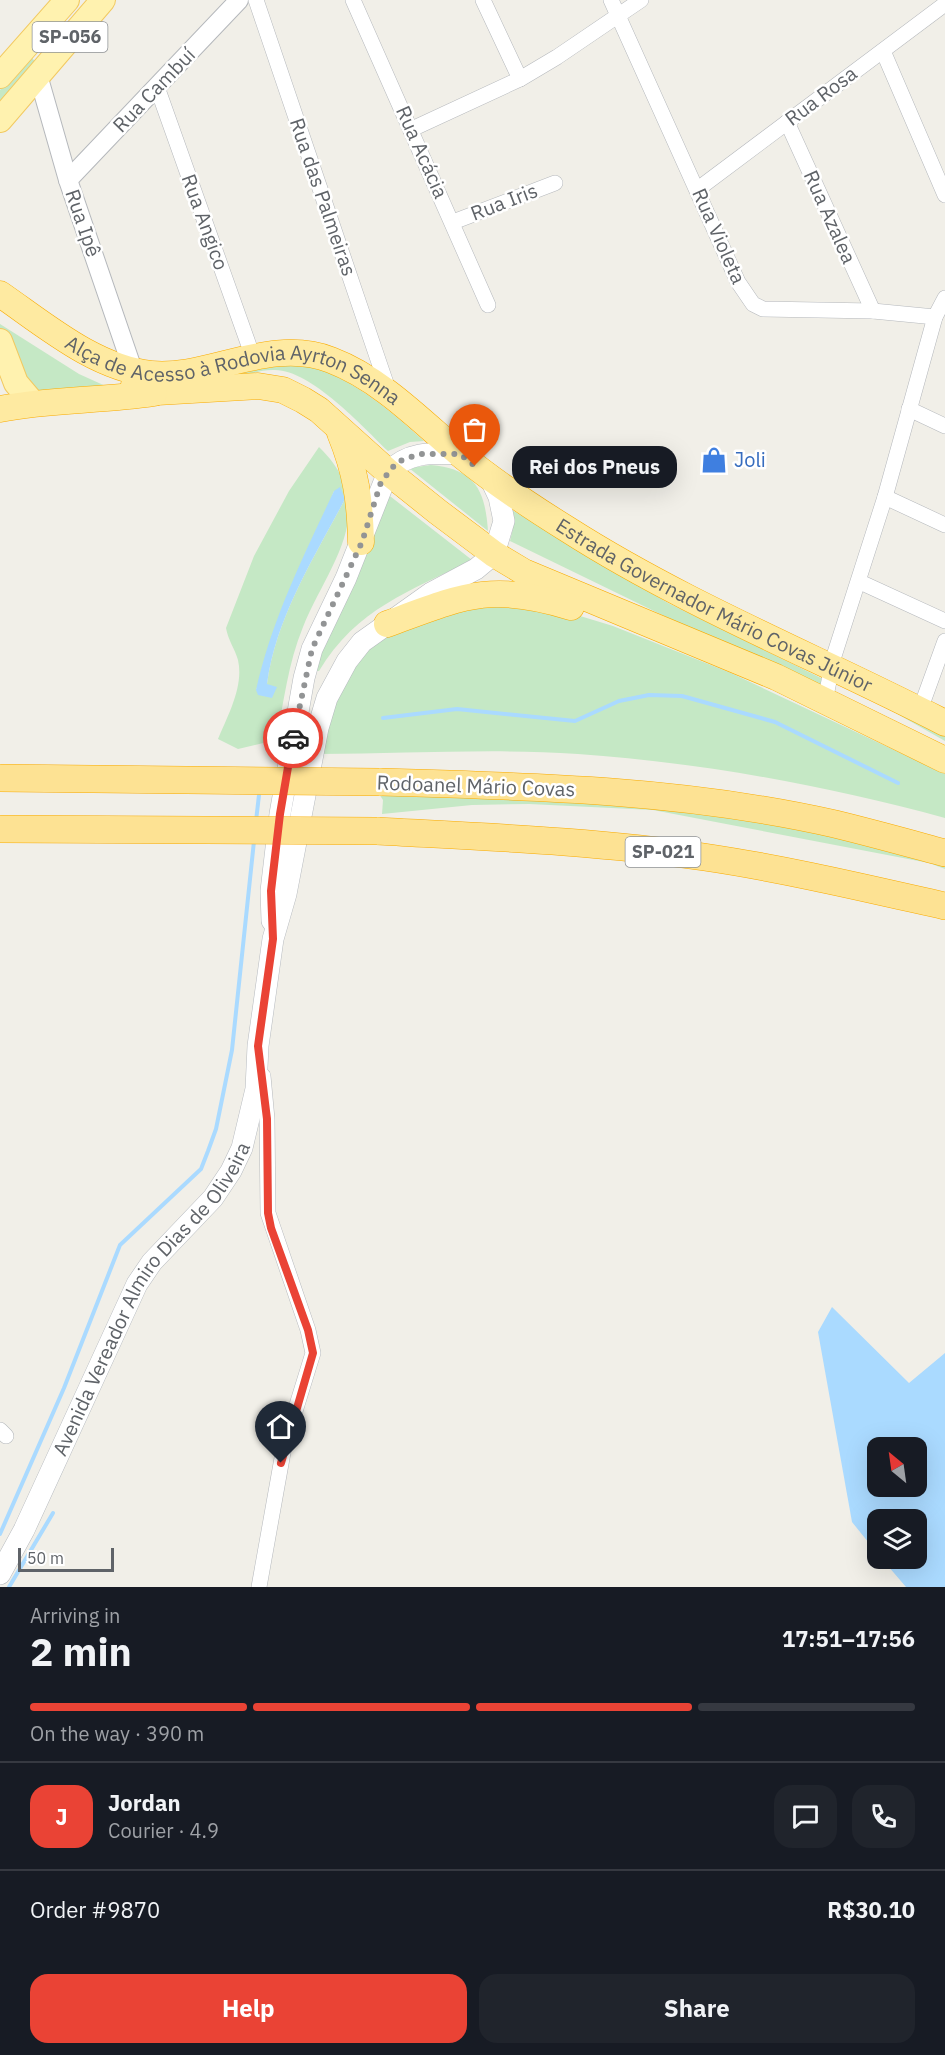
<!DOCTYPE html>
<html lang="en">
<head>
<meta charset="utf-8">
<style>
  :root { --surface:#171b24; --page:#20242c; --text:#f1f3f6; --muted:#9ea1a6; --line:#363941; --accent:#ea4335 }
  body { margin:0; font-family:"IBM Plex Sans",sans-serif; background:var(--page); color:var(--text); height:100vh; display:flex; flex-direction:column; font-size:22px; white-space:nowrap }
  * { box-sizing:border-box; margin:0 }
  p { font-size:20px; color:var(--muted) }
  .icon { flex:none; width:33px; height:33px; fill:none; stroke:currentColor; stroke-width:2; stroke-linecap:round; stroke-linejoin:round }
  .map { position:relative; height:1587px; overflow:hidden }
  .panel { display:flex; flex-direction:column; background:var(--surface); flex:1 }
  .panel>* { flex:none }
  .needle { width:39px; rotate:331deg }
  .tools { position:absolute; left:867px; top:1437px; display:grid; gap:12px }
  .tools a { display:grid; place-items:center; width:60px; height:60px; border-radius:12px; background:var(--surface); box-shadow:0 6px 24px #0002; font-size:30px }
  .scale { position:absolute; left:18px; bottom:15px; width:96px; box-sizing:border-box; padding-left:6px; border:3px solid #5f6368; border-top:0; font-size:16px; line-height:21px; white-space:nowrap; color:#5f6368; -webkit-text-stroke:4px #fff; paint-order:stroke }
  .pin { position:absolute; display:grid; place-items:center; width:51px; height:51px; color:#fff; margin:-62px -26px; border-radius:50% 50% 50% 0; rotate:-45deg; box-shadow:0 0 6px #0007 }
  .pin .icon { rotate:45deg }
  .courier { position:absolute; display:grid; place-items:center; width:60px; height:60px; margin:-30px; border:4px solid #ea4335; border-radius:50%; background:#fff; color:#222; box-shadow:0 2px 8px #0007 }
  .bubble { position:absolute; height:42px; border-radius:18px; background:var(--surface); box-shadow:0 6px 24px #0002; font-size:20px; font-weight:700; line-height:42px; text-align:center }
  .headline em { font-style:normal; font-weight:700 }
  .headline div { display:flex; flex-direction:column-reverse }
  .headline { display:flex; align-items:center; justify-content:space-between; height:102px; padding:0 30px }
  h1 { font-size:39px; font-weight:700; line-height:45px }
  .bar { display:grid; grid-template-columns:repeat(4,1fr); gap:9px 6px; align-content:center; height:72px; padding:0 30px }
  .bar i { height:8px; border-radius:4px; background:var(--line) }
  .bar .on { background:var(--accent) }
  .bar p { grid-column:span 4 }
  .line { display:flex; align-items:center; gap:15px; padding:0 30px; border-top:2px solid var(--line) }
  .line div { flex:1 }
  .round { display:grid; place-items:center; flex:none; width:63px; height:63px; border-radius:18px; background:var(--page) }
  .button { display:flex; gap:12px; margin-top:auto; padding:12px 30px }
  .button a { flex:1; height:69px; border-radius:18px; background:var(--accent); color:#fff; font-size:24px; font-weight:700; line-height:69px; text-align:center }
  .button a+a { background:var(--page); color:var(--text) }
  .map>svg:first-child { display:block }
  .green { fill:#c5e8c5; fill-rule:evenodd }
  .water { fill:#aadaff; fill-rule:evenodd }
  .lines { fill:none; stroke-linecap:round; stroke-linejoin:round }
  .stream { stroke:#aadaff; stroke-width:4 }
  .minor-casing { stroke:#b5b8bc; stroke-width:16 }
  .tertiary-casing { stroke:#b5b8bc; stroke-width:20 }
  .secondary-casing { stroke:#b6babf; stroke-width:22 }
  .primary-casing { stroke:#f2c960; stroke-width:26 }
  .trunk-casing { stroke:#f9ab00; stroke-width:27 }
  .motorway-casing { stroke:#f9ab00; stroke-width:28 }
  .minor { stroke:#fff; stroke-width:15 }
  .tertiary { stroke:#fff; stroke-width:18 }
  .secondary { stroke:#fff; stroke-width:21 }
  .primary { stroke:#fff2af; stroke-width:24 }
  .trunk { stroke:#feeaa1; stroke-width:26 }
  .motorway { stroke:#fde293; stroke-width:27 }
  .motorway-bridge-casing { stroke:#f9ab00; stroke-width:28; stroke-linecap:butt }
  .motorway-bridge { stroke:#fde293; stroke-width:27 }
  .done { stroke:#929495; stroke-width:6; stroke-dasharray:0 10.8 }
  .route { stroke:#ea4335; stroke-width:8 }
  .labels { text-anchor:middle; stroke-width:5; stroke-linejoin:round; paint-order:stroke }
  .shield { fill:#fff; stroke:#8f9295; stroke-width:1.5 }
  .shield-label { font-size:18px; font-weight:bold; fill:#5f6368 }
  .street-label { font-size:20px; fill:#5f6368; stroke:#fff }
  .shop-label { font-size:20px; fill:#366cbe; stroke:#fff; text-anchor:start }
</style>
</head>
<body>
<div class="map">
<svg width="945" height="1587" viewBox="0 0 945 1587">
  <rect width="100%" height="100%" fill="#f1efe8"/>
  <g class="green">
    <path d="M31,56L35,62L0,104V90Z"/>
    <path d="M0,324L79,374L110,388L33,391L0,330Z"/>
    <path d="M299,360C354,381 381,402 424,441L410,442L388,451C363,427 311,370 275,370C252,369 241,382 216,374Z"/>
    <path d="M319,447C383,509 328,565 303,627C288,663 284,702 276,740L238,749L218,739C228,715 244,686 238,660C235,649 228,640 226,628L254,556L289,491ZM334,491L345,499C314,558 276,617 267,684L256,690Z"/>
    <path d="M431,465C475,469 485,490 488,531L409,468Z"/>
    <path d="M386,493L472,560C410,591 356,609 319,671L313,670Z"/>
    <path d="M512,510L668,603L821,678L824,687L693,630L510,541L513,528Z"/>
    <path d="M449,602L544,605L613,626L731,673L945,774V818C824,785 703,763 578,754C492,748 405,754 319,754L341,684L377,638Z"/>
    <path d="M871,699L945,732V741Z"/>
    <path d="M600,786L945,851V869L929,863L653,810L529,804L472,805L382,814L383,800L375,788Z"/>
  </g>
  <g class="water">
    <path d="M340,487L345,499C314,558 276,617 267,684L277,687L272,698L258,695L256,690C272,619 303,557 334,491Z"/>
    <path d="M832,1307L909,1383L945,1353V1587H906L882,1559L916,1558V1520H878L877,1553L852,1522L818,1332ZM878,1448H916V1486H878Z"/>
  </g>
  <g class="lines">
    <g class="stream">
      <path d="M383,718L457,709L575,721L619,701L649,695L682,696L775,722L898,783"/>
      <path d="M256,821L259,795"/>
      <path d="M0,1534L64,1388L120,1245L201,1169L208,1151L216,1129L232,1050L254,841"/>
      <path d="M9,1587L53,1513"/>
    </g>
    <g class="minor-casing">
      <g id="minor">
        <path d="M256,0L389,392"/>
        <path d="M353,0L488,305"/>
        <path d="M483,0L520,79"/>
        <path d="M611,0L738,282L753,304L763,309L873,311L935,317"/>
        <path d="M883,51L945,195"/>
        <path d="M157,87L253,357"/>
        <path d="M787,122L873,311"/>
        <path d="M412,129L520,79L557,57L641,0"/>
        <path d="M698,189L945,4"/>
        <path d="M453,222L555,183"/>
        <path d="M909,409L945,426"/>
        <path d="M885,497L945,525"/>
        <path d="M860,582L945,621"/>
        <path d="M825,701L834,656L885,497L935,317L945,298"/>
        <path d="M920,710L945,641"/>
        <path d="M0,1430L6,1436"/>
        <path d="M259,1587L284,1447L313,1353L308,1330L268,1213L267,1119L263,1076"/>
      </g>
    </g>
    <g class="tertiary-casing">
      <g id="tertiary">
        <path d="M38,75L68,180L133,370"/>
        <path d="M68,180L239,0"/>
      </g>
    </g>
    <g class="secondary-casing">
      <g id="secondary">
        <path d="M272,921L271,891L280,814L304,678L312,649L346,578L388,472C409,451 432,453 460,454"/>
        <path id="s1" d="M0,1574L24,1530L137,1284L152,1262L213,1198L231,1171L242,1148L256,1089L258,1046L273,939L286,894L318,728L327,698L347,661L362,642L431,593L476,569L494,554L504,521L499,497L490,478"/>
      </g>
    </g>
    <g class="primary-casing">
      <g id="primary">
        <path d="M0,76L67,0"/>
        <path d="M0,120L103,0"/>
        <path d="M0,341L16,383L33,403"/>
      </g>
    </g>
    <g class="trunk-casing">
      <g id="trunk">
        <path id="s2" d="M0,294C45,325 95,368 151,374C208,380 270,336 331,360C381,379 421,421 461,455C494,482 530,506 567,529C686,605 819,658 945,723"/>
        <path d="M134,385L157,392L258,386L283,390L303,400L319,410L388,472L438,512L494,554L524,572L776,677L945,760"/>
        <path d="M0,409C51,399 103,401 154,393"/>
        <path d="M340,433C356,472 360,500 361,542"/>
        <path d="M387,624C463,596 490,582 571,607"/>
      </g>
    </g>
    <g class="motorway-casing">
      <g id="motorway">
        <path d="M379,782C531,786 686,790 835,824C872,833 908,843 945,853"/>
        <path d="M377,831C486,837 596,841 704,857C785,869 865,888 945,906"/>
      </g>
    </g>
    <use href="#minor" class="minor"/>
    <use href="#tertiary" class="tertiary"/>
    <use href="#secondary" class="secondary"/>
    <use href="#primary" class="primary"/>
    <use href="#trunk" class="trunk"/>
    <use href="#motorway" class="motorway"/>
    <g class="motorway-bridge-casing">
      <g id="motorway-bridge">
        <path d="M0,778L379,782"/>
        <path d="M0,829L377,831"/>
      </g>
    </g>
    <use href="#motorway-bridge" class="motorway-bridge"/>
  </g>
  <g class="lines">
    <path class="done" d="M293,738L312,649L362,542L381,482L397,462L419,454H460L475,466"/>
    <path class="route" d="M281,1463L313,1353L308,1330L271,1228L268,1213L267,1119L258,1046L273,939L271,891L280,814L293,738"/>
  </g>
  <defs>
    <g id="shop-bare" transform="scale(2.07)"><path d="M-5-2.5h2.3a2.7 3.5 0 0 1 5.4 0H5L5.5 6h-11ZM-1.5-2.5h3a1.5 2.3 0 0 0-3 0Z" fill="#3f7fe0" stroke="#fff" stroke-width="2.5" paint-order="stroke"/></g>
  </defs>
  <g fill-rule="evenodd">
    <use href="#shop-bare" x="714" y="460"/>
  </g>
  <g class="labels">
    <g class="shield">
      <rect x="32.5" y="22" width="75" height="30" rx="4.5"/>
      <rect x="625.5" y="837" width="75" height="30" rx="4.5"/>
    </g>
    <g class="shield-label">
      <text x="70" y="43">SP-056</text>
      <text x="663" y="858">SP-021</text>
    </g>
    <g class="street-label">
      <text transform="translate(154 90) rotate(-46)" y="7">Rua Cambuí</text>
      <text transform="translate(821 96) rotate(-37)" y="7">Rua Rosa</text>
      <text transform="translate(422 152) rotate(66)" y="7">Rua Acácia</text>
      <text transform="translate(323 197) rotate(71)" y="7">Rua das Palmeiras</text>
      <text transform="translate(504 202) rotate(-21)" y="7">Rua Iris</text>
      <text transform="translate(830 217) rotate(66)" y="7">Rua Azalea</text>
      <text transform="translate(205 222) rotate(70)" y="7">Rua Angico</text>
      <text transform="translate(83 223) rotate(71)" y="7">Rua Ipê</text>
      <text transform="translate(719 236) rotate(66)" y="7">Rua Violeta</text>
      <text dy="7" stroke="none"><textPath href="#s2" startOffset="258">Alça de Acesso à Rodovia Ayrton Senna</textPath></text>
      <text dy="7" stroke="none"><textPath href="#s2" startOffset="813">Estrada Governador Mário Covas Júnior</textPath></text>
      <text transform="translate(476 786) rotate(2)" y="7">Rodoanel Mário Covas</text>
      <text dy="7" stroke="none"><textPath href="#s1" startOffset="316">Avenida Vereador Almiro Dias de Oliveira</textPath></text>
    </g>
    <g class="shop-label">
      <text x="734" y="467">Joli</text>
    </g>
  </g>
</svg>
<div class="tools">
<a><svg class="needle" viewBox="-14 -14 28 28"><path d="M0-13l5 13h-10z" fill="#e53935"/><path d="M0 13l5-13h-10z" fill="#9ea1a6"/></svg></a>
<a><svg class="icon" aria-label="layers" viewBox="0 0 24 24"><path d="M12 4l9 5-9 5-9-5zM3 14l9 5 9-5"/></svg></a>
</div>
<div class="scale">50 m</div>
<div class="pin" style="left:475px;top:466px;background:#ea580c"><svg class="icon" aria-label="bag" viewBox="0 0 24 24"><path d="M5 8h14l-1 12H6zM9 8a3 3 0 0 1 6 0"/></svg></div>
<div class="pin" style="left:281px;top:1463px;background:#1f2937"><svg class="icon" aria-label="home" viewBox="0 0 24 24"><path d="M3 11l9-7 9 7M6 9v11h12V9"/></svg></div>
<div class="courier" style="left:293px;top:738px"><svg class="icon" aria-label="car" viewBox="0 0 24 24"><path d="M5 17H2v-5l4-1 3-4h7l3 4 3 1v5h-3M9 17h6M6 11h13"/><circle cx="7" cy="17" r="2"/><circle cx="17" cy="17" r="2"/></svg></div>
<div class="bubble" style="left:512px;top:446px;width:165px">Rei dos Pneus</div>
</div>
<section class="panel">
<div class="headline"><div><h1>2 min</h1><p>Arriving in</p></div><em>17:51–17:56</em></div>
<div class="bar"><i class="on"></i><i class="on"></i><i class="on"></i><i></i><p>On the way · 390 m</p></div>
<div class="line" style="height:108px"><b class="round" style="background:var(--accent);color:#fff">J</b><div><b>Jordan</b><p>Courier · 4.9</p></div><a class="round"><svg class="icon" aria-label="chat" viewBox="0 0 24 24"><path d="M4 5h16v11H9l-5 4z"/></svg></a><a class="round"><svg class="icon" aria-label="phone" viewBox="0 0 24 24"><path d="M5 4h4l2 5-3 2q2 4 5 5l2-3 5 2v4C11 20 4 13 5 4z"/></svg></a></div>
<div class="line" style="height:78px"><div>Order #9870</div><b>R$30.10</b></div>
<div class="button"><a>Help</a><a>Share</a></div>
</section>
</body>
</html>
